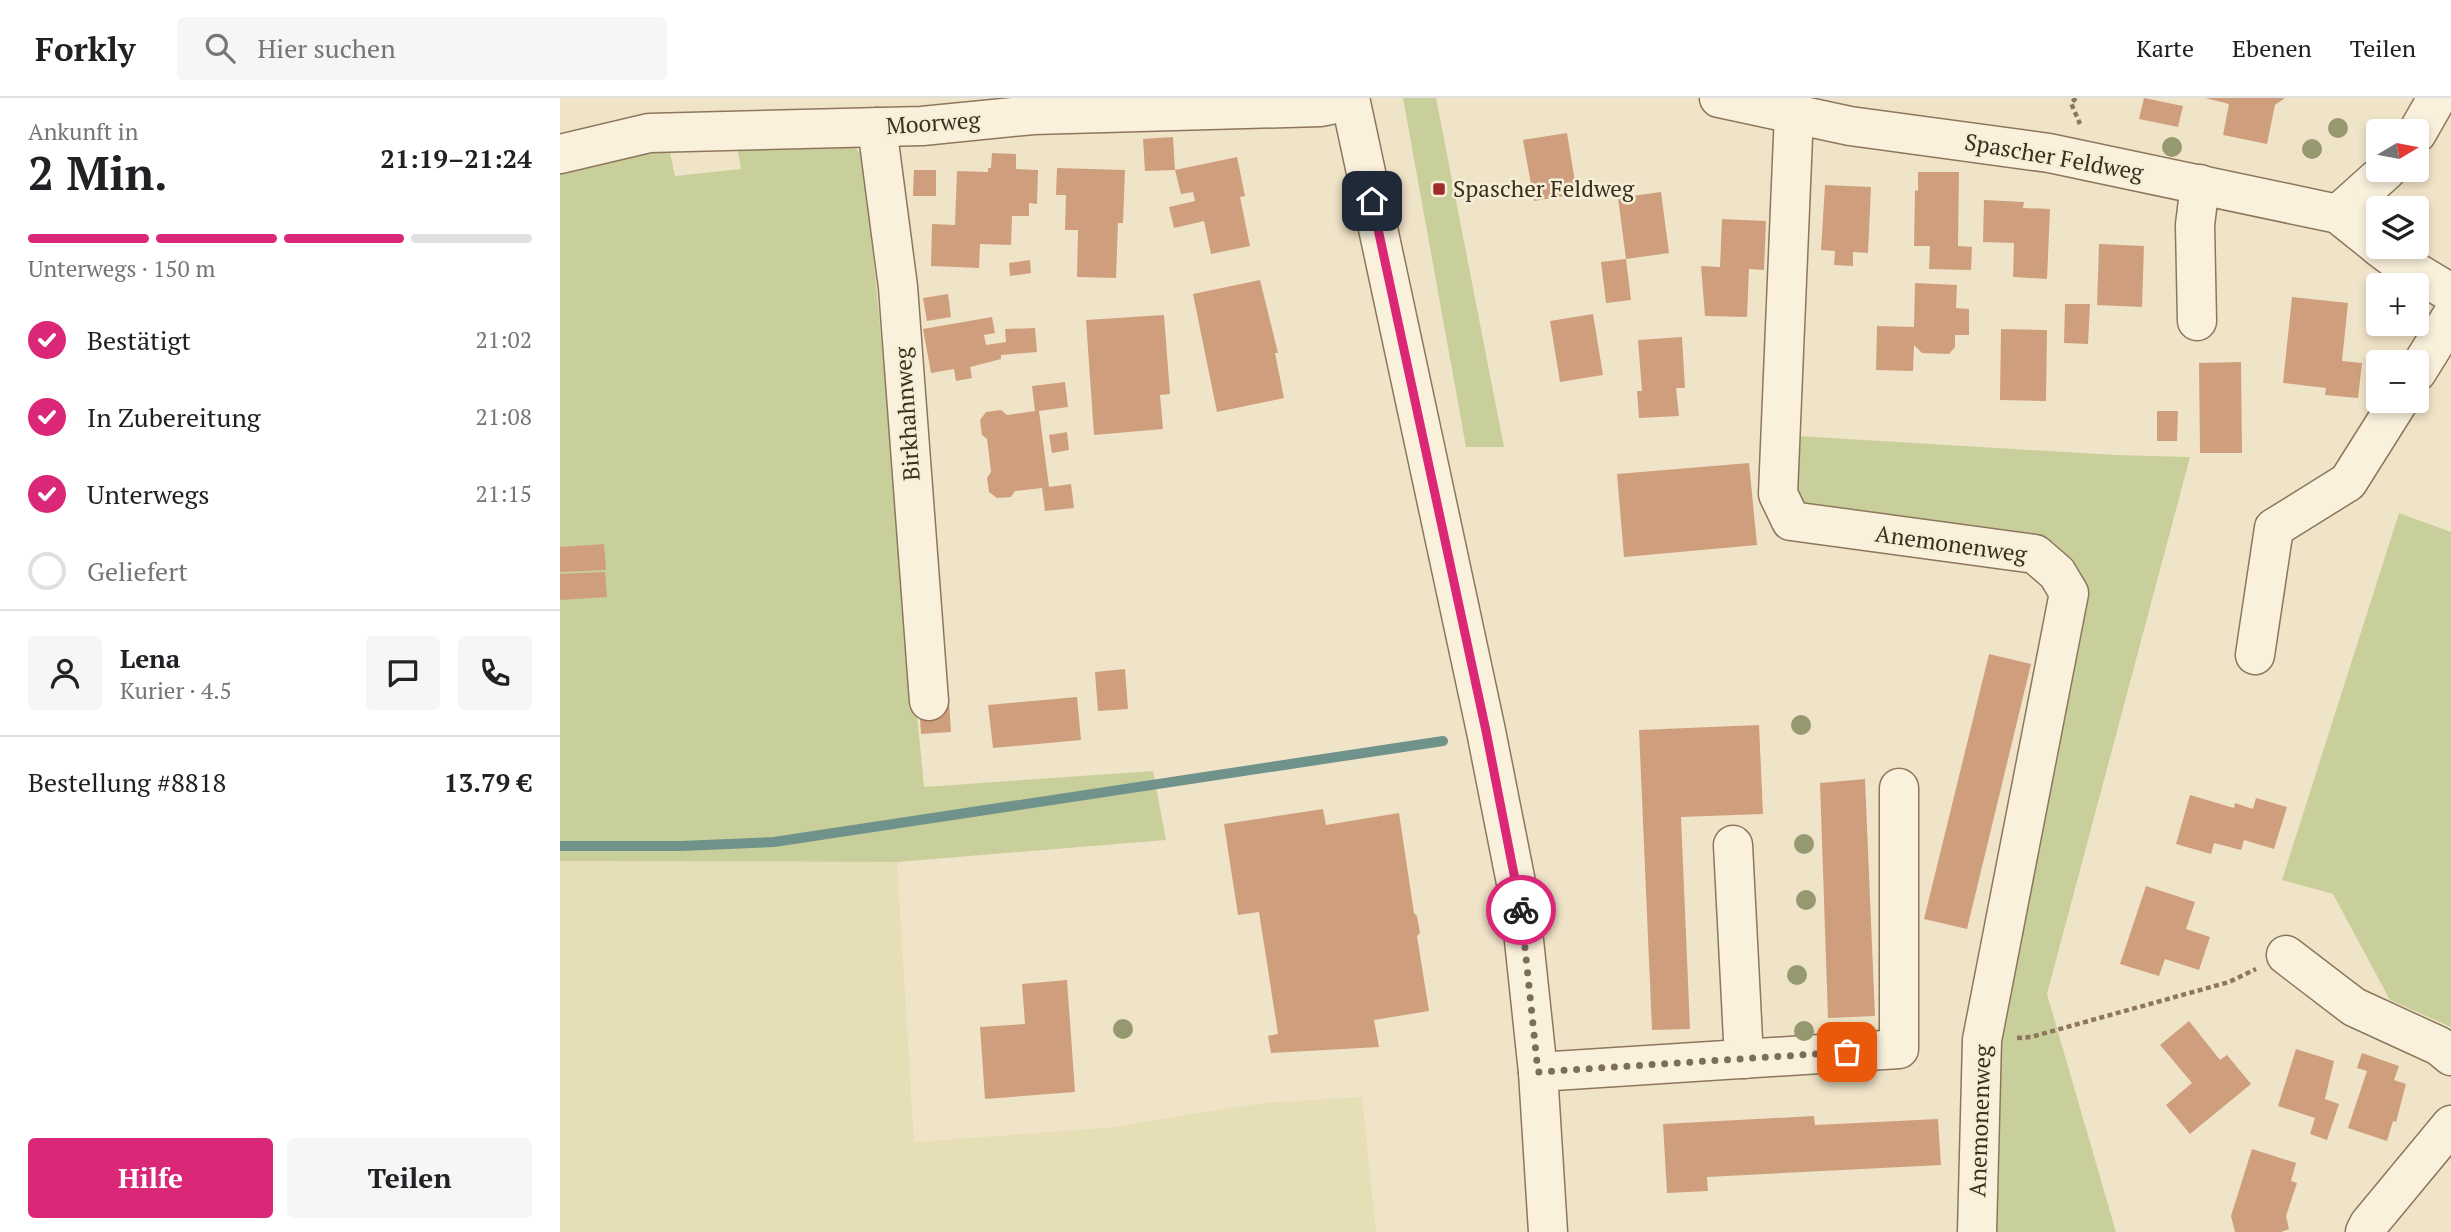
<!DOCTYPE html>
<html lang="de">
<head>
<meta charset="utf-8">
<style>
  :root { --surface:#fff; --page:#f6f6f6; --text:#202124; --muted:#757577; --line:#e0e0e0; --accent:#db2777 }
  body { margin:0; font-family:"PT Serif",serif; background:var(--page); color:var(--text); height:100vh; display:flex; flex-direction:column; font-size:26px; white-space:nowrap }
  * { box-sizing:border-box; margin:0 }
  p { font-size:23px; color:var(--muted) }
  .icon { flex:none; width:38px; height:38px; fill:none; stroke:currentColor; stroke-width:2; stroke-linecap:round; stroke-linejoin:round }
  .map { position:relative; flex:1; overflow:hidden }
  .drawer { display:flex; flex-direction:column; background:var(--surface); width:560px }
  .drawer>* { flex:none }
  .needle { width:46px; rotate:80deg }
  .fabs { position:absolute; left:1806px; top:21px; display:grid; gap:14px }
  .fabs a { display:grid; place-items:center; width:63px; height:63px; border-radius:7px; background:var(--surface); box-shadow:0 4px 10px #0003; font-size:35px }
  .pin { position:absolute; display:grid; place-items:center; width:60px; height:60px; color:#fff; margin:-30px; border-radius:14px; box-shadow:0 4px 10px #0006 }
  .courier { position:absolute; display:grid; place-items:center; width:70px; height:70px; margin:-35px; border:5px solid #db2777; border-radius:50%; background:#fff; color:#222; box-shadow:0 2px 9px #0007 }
  .summary em { font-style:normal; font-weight:800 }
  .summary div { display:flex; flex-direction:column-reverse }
  .summary { display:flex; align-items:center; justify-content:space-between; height:119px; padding:0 28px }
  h1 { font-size:46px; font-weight:800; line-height:52px }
  .bar { display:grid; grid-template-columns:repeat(4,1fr); gap:10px 7px; align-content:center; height:84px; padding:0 28px }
  .bar i { height:9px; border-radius:5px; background:var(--line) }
  .bar .current { background:var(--accent) }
  .bar p { grid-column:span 4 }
  .line { display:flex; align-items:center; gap:18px; padding:0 28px; border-top:2px solid var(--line) }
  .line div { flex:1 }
  .round { display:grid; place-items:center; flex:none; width:74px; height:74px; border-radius:7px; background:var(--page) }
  ol { padding:0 28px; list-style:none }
  li { display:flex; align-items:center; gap:21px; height:77px }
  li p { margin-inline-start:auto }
  li .icon { padding:7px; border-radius:50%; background:var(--accent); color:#fff; stroke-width:4 }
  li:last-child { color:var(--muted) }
  li i { width:38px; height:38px; border:4px solid var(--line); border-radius:50% }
  .button { display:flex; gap:14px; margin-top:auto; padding:14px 28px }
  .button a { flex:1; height:80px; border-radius:7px; background:var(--accent); color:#fff; font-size:28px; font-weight:800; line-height:80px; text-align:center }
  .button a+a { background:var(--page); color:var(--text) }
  header { display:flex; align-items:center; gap:42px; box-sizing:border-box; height:98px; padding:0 35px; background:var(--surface); border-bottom:2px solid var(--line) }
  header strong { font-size:33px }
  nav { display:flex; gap:38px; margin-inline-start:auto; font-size:24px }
  .search { width:490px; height:63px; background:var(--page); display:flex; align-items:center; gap:18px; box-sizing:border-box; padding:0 24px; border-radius:7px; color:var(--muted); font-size:26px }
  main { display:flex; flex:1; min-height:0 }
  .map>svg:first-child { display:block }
  .farmland { fill:#e6deb5 }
  .green { fill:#c9cf9b }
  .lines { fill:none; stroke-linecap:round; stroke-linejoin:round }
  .stream { stroke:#6f938a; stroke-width:10 }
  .building { fill:#cf9f7d }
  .minor-casing { stroke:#8d765c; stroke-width:41 }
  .path { stroke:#8d765c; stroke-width:4.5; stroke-dasharray:5 3.5; stroke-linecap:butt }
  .minor { stroke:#faf1dc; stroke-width:38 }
  .tree { fill:#96986f }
  .done { stroke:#7c6e5b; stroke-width:7; stroke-dasharray:0 12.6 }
  .route { stroke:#db2777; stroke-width:9 }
  .poi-dot { fill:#9e2a2b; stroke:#f7eed8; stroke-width:2.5 }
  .labels { text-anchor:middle; stroke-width:5; stroke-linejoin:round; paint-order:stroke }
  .street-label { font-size:23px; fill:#3d2e20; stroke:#f7eed8 }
  .poi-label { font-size:23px; fill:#3d2e20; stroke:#f7eed8; text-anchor:start }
</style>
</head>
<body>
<header>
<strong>Forkly</strong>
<div class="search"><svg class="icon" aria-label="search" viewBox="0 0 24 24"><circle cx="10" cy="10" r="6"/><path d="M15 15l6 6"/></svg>Hier suchen</div>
<nav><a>Karte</a><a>Ebenen</a><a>Teilen</a></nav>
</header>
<main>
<section class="drawer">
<div class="summary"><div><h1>2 Min.</h1><p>Ankunft in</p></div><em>21:19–21:24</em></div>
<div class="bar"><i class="current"></i><i class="current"></i><i class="current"></i><i></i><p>Unterwegs · 150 m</p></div>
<ol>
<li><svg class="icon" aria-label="check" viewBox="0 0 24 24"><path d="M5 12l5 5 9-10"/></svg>Bestätigt<p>21:02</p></li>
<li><svg class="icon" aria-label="check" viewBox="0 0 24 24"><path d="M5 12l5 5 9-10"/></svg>In Zubereitung<p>21:08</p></li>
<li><svg class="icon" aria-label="check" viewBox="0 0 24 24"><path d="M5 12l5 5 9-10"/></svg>Unterwegs<p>21:15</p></li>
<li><i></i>Geliefert</li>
</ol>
<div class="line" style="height:126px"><a class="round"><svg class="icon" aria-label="person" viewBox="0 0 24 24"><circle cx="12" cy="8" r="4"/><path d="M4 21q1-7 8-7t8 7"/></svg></a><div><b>Lena</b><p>Kurier · 4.5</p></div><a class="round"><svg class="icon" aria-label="chat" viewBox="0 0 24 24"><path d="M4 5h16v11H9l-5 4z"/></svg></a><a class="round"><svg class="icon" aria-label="phone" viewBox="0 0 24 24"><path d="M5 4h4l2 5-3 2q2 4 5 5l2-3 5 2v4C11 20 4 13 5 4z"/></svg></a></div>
<div class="line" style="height:91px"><div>Bestellung #8818</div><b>13.79 €</b></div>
<div class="button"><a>Hilfe</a><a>Teilen</a></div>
</section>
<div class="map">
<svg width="1891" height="1134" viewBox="0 0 1891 1134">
  <rect width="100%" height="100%" fill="#f0e4c8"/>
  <path class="farmland" d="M0,763L337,764L354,1044L546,1030L703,1005L802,999L816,1134H0Z"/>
  <g class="green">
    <path d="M843,0H876L944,349H906Z"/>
    <path d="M293,46L304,61L364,689L593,673L606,742L337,764L0,763V73L109,50L115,78L181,71L177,48Z"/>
    <path d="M1238,338L1555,357L1630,359L1487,896L1556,1134H1435L1434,922L1517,483L1238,420Z"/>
    <path d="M1839,415L1891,434V929L1830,902L1773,796L1722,782Z"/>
  </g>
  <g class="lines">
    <path class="stream" d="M0,748H121L214,744L883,643"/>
  </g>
  <g class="building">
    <path d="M1584,0L1623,8L1618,29L1579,21Z"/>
    <path d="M1645,0H1725L1715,7L1707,46L1663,37L1669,6Z"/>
    <path d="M1007,35L1017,96L974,103L963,42Z"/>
    <path d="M613,39L615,72L585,73L583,41Z"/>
    <path d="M432,55L456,56V71L478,72L477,106L469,105V118H452L451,147L420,146L419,170L371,168L372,126L395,127L397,73L428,74V70H431Z"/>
    <path d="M677,59L685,98L680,99L690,148L651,156L644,123L614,130L609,109L635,103L633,94L621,96L615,72Z"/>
    <path d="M497,70L565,72L563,125H558L556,180L517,179L518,132H505L506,97H496Z"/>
    <path d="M354,72H376V98H353Z"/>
    <path d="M1358,74H1399L1398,148L1412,149L1411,172L1369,171L1370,148H1354L1355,92L1358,93Z"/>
    <path d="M1265,87L1311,89L1308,155L1293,154V168L1274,167L1275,153L1261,152Z"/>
    <path d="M1101,94L1109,155L1066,161L1071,202L1046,205L1041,164L1066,161L1058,100Z"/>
    <path d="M1424,102L1464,104L1463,110L1490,111L1487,181L1453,179L1454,145L1423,144Z"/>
    <path d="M1162,121L1206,123L1204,172L1189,171L1187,219L1145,218L1141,168L1160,169Z"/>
    <path d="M1539,146L1584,148L1582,209L1537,207Z"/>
    <path d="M470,162L471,175L450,178L449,165Z"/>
    <path d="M700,182L718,255H715L724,300L657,314L633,196Z"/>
    <path d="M1355,185L1397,187L1396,210L1409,211V237H1395V249L1389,256L1362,255L1354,247L1353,273L1316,272L1317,228L1354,229Z"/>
    <path d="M388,196L391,219L367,223L363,200Z"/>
    <path d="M1732,199L1788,205L1782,263L1802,265L1798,300L1765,297L1766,290L1723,285Z"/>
    <path d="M1505,206H1530L1528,246L1504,245Z"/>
    <path d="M1033,216L1043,277L1000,284L990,223Z"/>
    <path d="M604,217L610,296L600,297L603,331L534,337L526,222Z"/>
    <path d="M432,219L435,235L424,237L426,247L446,244L445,231L475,230L477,254L441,257V261L410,269L412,280L396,283L394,271L371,275L363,231Z"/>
    <path d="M1441,231L1487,232L1486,303L1440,302Z"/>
    <path d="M1122,239L1125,290H1116L1119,318L1079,320L1077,293H1082L1078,242Z"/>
    <path d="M1681,264L1682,355H1640L1639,265Z"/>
    <path d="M505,284L508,309L479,313L489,389L511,386L514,410L485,413L482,390L455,393L451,399L437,400L429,394L427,380L431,374L429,357L427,341L422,337L420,322L426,314L441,312L447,317L475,313L472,288Z"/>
    <path d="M1597,313H1618L1617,343H1597Z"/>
    <path d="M507,334L509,352L492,355L489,337Z"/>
    <path d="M1189,365L1197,447L1064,459L1057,376Z"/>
    <path d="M44,446L46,472L0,474V449Z"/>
    <path d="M45,474L47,499L0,502V476Z"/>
    <path d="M1429,556L1471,566L1407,831L1364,821Z"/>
    <path d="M565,571L568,611L538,613L535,574Z"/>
    <path d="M517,599L521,642L433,650L428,607Z"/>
    <path d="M389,604L391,634L361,636L359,607Z"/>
    <path d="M1199,627L1203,716L1121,719L1130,931L1092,932L1079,632Z"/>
    <path d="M1305,681L1315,918L1268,920L1260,685Z"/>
    <path d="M1630,697L1674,710L1675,705L1693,711L1696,700L1727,709L1714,751L1684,742L1681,752L1654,745L1651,756L1616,746Z"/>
    <path d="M763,711L766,727L839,715L854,815L857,818L860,835L857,838L869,913L814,922L819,949L711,955L708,938L718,936L699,814L678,817L664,726Z"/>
    <path d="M1586,788L1635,804L1626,831L1650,839L1639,872L1605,861L1599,878L1560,866Z"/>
    <path d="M507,882L515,994L425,1001L420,929L465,926L462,886Z"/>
    <path d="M1629,923L1660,962L1667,957L1691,986L1630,1036L1606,1007L1632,985L1600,947Z"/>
    <path d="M1736,951L1774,963L1765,1001L1779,1006L1767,1042L1750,1036L1755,1020L1718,1008Z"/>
    <path d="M1802,955L1839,968L1834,982L1846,986L1836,1024L1833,1023L1827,1043L1788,1030L1807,973L1797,970Z"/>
    <path d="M1254,1018L1255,1027L1378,1021L1381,1067L1147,1079L1148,1093L1107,1095L1103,1026Z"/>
    <path d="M1692,1051L1736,1065L1731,1083L1737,1085L1726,1118L1729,1131L1721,1134H1675L1671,1118Z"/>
  </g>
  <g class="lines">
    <g class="minor-casing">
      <g id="minor">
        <path d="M790,0L926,633L960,805L978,974L988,1134"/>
        <path d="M1159,0L1290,28L1489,55L1778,116L1818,148"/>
        <path d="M1234,15L1218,396L1231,423L1475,456L1497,475L1509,495L1422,942L1417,1134"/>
        <path d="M317,29L338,189L369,603"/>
        <path d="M1857,35L1877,0"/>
        <path d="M0,56L89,35L362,28L473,17L761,9L790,3"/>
        <path d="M1778,116L1827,72"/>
        <path d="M1819,149L1839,164L1891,195"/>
        <path d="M1637,223L1635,127L1640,86"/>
        <path d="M1857,274L1891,219"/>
        <path d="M1695,557L1714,430L1788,384L1839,303"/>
        <path d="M1173,747L1184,961"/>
        <path d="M1726,857L1794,909L1879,948L1891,958"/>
        <path d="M978,974L1339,951V690"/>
        <path d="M1805,1134L1809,1126L1891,1027"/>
      </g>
    </g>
    <g class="path">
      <path d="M1516,0L1511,5L1520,26"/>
      <path d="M1457,940L1471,939L1669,884L1696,871"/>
    </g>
    <use href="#minor" class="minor"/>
  </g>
  <g class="tree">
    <circle cx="1778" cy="30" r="10"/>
    <circle cx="1612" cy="49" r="10"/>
    <circle cx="1752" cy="51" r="10"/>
    <circle cx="1241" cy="627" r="10"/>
    <circle cx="1244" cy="746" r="10"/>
    <circle cx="1246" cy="802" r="10"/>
    <circle cx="1237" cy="877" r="10"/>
    <circle cx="563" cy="931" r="10"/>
    <circle cx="1244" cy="933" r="10"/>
  </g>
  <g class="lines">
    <path class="done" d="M961,812L978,974L1287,954"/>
    <path class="route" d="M812,103L926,633L961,812"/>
  </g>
  <rect class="poi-dot" x="872" y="84" width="14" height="14" rx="3.5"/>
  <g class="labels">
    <g class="street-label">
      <text transform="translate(373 25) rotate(-4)" y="8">Moorweg</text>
      <text transform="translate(1494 59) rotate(10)" y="8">Spascher Feldweg</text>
      <text transform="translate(347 316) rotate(-94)" y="8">Birkhahnweg</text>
      <text transform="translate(1391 446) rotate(8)" y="8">Anemonenweg</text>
      <text transform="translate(1420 1023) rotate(-88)" y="8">Anemonenweg</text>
    </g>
    <g class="poi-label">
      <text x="893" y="99">Spascher Feldweg</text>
    </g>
  </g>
</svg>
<div class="fabs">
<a><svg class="needle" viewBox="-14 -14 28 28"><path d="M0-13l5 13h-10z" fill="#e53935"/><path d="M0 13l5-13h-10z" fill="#757577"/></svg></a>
<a><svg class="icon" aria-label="layers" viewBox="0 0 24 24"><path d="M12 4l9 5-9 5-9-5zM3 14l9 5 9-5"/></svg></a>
<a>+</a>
<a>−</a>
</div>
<div class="pin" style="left:1287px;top:954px;background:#ea580c"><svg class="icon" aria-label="bag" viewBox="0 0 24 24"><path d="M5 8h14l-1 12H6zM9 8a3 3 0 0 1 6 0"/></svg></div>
<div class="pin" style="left:812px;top:103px;background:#1f2937"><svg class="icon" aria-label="home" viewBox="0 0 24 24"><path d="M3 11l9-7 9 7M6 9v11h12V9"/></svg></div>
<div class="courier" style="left:961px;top:812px"><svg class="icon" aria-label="bike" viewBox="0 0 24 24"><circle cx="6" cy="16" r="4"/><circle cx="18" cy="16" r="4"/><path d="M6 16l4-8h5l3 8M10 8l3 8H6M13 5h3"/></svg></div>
</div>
</main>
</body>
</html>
